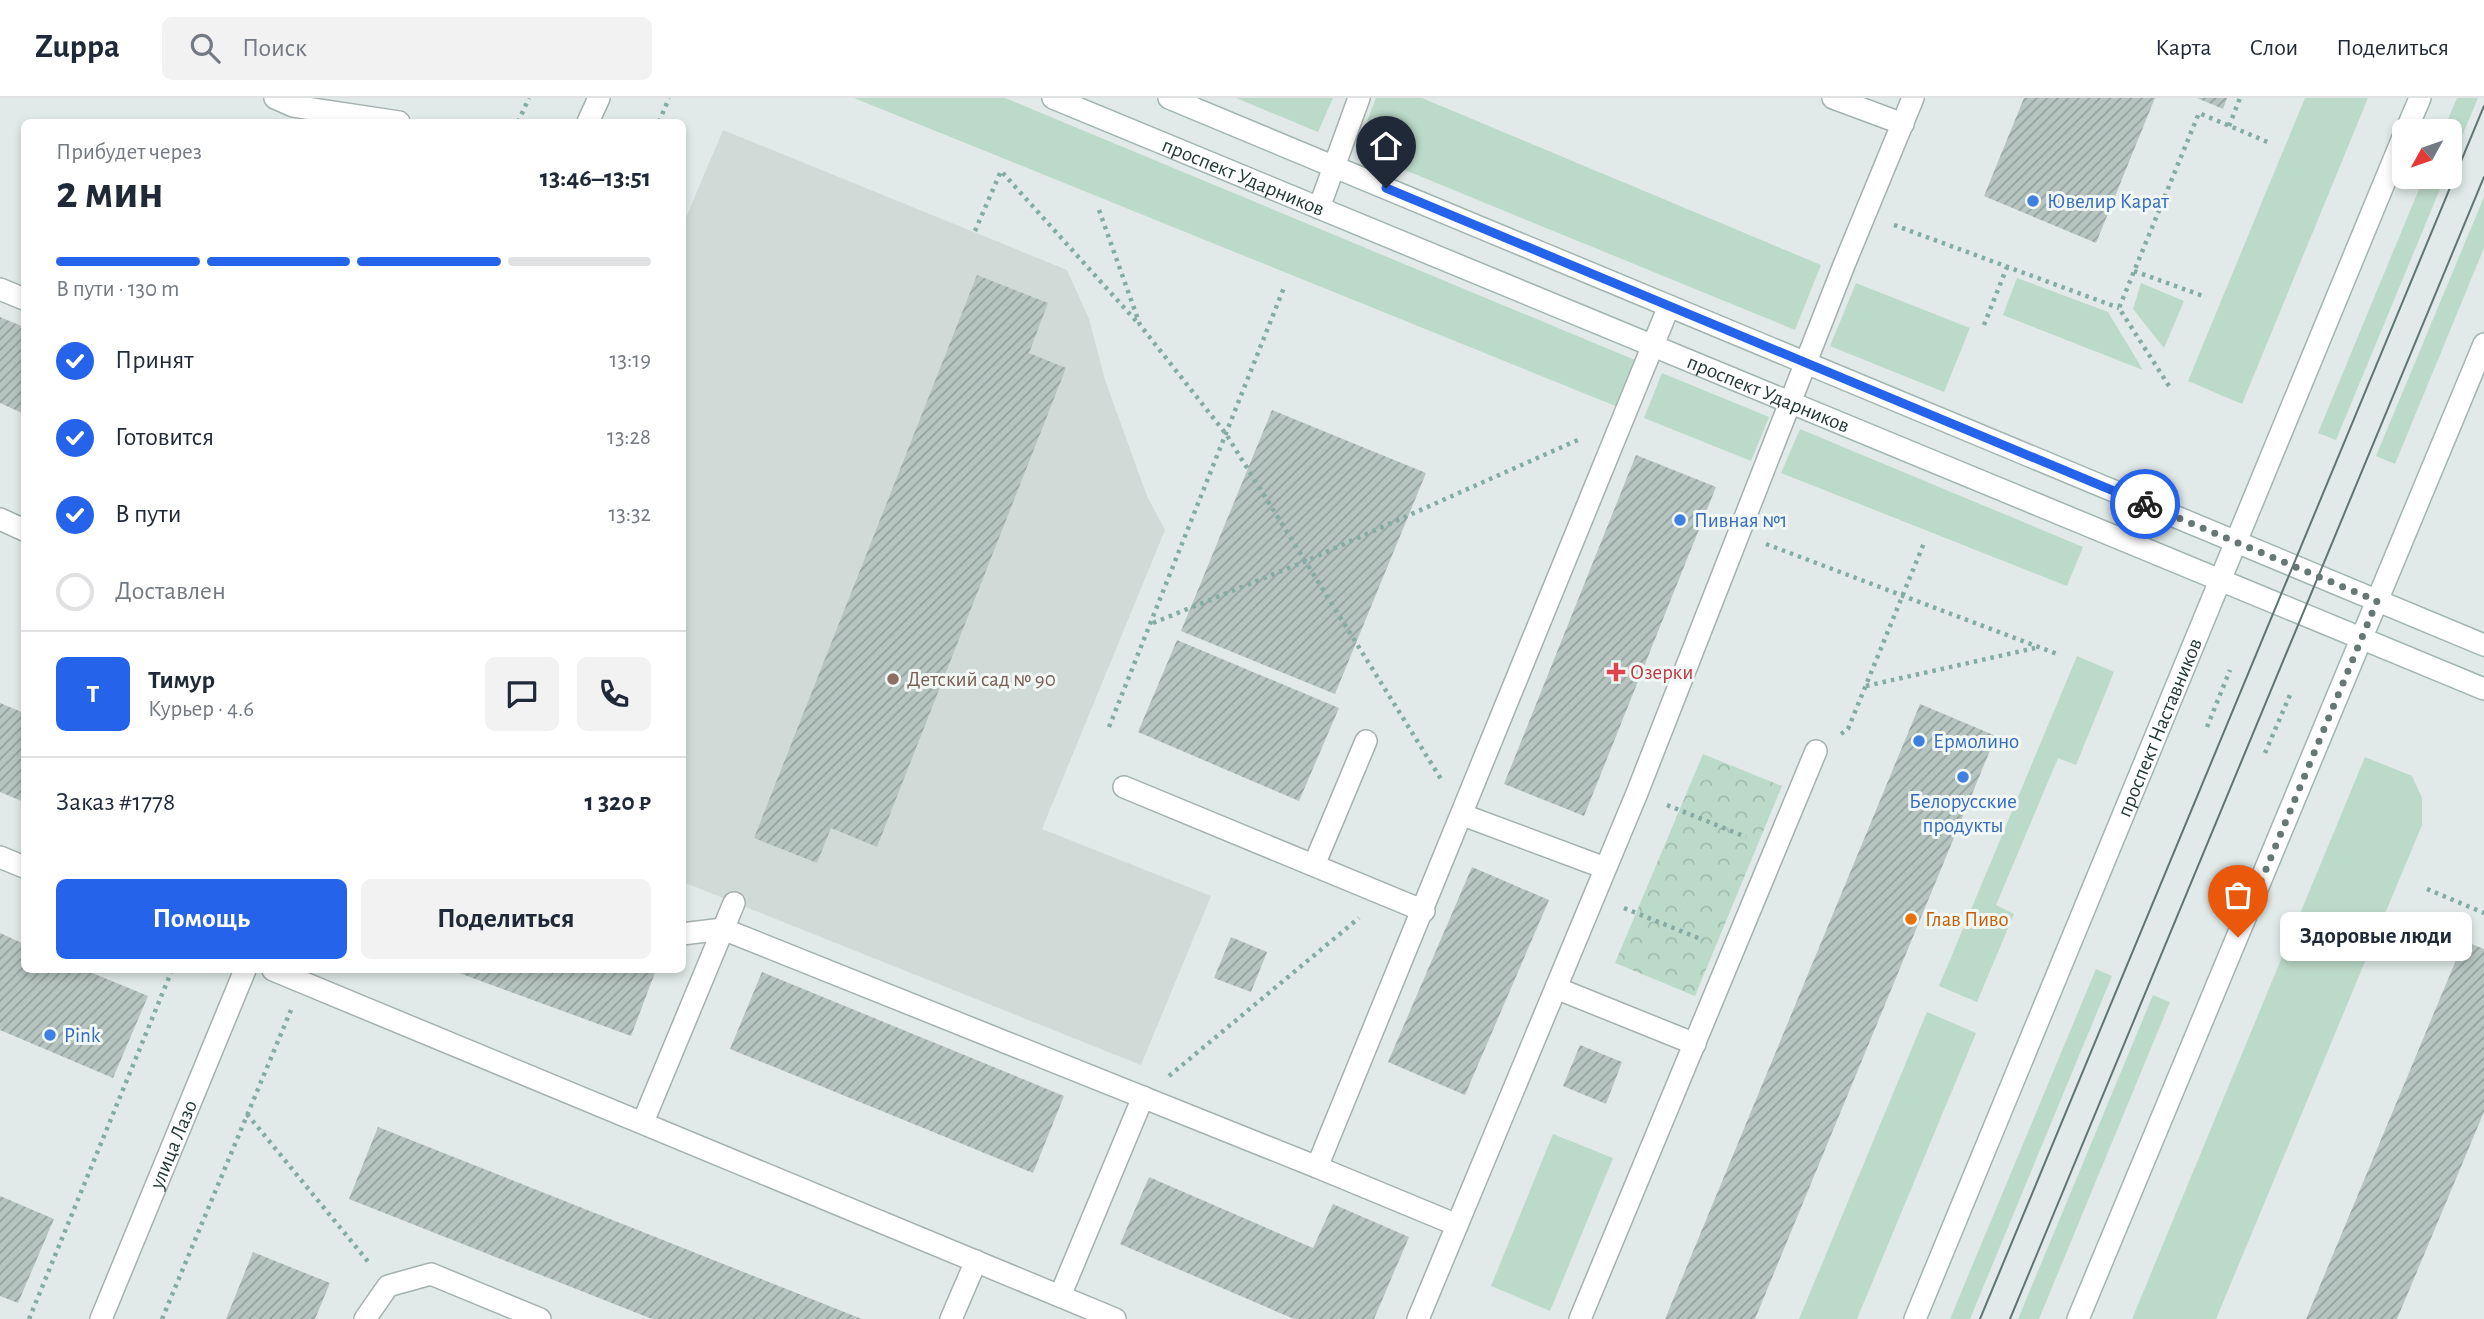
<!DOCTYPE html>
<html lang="ru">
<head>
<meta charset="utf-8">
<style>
  :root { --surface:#fff; --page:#f2f2f3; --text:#1f2937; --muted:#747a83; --line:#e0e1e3; --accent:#2563eb }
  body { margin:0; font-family:"Alegreya Sans",sans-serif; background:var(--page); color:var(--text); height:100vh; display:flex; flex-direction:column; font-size:26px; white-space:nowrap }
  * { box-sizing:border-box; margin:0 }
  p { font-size:23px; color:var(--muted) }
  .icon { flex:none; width:38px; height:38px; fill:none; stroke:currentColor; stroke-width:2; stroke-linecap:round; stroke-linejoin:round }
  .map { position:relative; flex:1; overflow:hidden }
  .side { position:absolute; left:21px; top:21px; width:665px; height:854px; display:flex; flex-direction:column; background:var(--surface); border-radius:10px; box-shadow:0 4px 10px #0003 }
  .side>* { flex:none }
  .needle { width:46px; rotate:230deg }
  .buttons { position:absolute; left:2392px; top:21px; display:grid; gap:14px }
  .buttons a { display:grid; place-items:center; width:70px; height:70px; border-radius:10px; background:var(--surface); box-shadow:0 4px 10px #0003; font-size:35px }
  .pin { position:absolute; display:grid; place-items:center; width:60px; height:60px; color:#fff; margin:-72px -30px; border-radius:50% 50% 50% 0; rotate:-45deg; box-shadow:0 0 7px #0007 }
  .pin .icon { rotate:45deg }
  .courier { position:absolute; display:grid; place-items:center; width:70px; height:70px; margin:-35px; border:5px solid #2563eb; border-radius:50%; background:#fff; color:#222; box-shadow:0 2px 9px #0007 }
  .bubble { position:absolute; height:49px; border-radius:10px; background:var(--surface); box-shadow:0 4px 10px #0003; font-size:23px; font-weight:600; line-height:49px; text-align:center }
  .summary em { font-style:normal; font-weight:600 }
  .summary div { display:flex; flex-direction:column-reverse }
  .summary { display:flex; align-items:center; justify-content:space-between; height:119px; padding:0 35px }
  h1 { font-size:46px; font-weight:600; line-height:52px }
  .bar { display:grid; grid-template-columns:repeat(4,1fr); gap:10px 7px; align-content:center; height:84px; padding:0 35px }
  .bar i { height:9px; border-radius:5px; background:var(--line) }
  .bar .current { background:var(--accent) }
  .bar p { grid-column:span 4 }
  .line { display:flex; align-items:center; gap:18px; padding:0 35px; border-top:2px solid var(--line) }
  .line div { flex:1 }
  .round { display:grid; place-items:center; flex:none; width:74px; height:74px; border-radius:10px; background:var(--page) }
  ol { padding:0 35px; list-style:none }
  li { display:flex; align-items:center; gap:21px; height:77px }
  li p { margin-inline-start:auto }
  li .icon { padding:7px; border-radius:50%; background:var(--accent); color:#fff; stroke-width:4 }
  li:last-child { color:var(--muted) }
  li i { width:38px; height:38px; border:4px solid var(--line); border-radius:50% }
  .button { display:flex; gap:14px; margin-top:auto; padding:14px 35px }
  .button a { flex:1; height:80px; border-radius:10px; background:var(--accent); color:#fff; font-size:28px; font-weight:600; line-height:80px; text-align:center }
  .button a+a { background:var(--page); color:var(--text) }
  header { display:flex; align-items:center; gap:42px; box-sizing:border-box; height:98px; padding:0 35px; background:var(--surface); border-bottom:2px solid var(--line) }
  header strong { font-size:33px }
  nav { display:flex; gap:38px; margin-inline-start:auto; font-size:24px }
  .search { width:490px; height:63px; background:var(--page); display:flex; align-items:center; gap:18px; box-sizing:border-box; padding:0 24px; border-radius:10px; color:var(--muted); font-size:26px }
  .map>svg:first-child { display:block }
  .built { fill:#d0dad7 }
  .grass { fill:#bcdac9 }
  .park { fill:url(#park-crowns) }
  .building { fill:url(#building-hatch) }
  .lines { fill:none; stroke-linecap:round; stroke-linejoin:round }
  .lane-casing { stroke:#a4b1af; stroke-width:24 }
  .street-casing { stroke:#a4b1af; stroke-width:24 }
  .secondary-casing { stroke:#a1b5b1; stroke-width:24 }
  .path { stroke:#85aba5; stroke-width:4.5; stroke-dasharray:3.5 5; stroke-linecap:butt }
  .lane { stroke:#fff; stroke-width:21 }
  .street { stroke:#fff; stroke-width:21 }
  .secondary { stroke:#fff; stroke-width:21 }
  .tram { stroke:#5e7573; stroke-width:2 }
  .done { stroke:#667775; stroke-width:7; stroke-dasharray:0 12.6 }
  .route { stroke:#2563eb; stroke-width:9 }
  .shop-dot { fill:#3f7fe0; stroke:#f1f7f5; stroke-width:2.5 }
  .health-dot { fill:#e0444e; stroke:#f1f7f5; stroke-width:2.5 }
  .education-dot { fill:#8d6e63; stroke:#f1f7f5; stroke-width:2.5 }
  .food-dot { fill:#e8710a; stroke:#f1f7f5; stroke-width:2.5 }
  .labels { text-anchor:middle; stroke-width:6; stroke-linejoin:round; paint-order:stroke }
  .street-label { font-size:21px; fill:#233937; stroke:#f1f7f5 }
  .shop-label { font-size:21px; fill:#366cbe; stroke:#f1f7f5; text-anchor:start }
  .health-label { font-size:21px; fill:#be3a42; stroke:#f1f7f5; text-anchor:start }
  .education-label { font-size:21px; fill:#785e54; stroke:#f1f7f5; text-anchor:start }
  .food-label { font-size:21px; fill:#c56008; stroke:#f1f7f5; text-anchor:start }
</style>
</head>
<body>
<header>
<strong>Zuppa</strong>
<div class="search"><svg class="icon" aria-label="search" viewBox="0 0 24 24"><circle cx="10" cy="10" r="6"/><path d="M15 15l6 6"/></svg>Поиск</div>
<nav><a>Карта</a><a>Слои</a><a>Поделиться</a></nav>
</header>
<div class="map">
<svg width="2484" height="1221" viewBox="0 0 2484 1221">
  <defs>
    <pattern id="park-crowns" width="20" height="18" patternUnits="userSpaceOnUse" patternTransform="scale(1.75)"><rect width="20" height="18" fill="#bcdac9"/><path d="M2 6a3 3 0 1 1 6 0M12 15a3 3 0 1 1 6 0" fill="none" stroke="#a1bcad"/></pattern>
    <pattern id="building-hatch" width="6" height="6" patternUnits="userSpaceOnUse" patternTransform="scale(1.75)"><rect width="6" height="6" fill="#b7c5c1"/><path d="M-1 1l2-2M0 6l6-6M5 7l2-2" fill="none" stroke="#94a19e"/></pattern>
  </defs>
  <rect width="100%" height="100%" fill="#e1eae8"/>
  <path class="built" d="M723,32L1067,172L1089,221L1105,282L1147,398L1165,432L1042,731L1211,798L1141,967L683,784L682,129Z"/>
  <g class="grass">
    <path d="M854,0H1005L1635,262L1618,309Z"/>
    <path d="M1236,0H1333L1318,34Z"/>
    <path d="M1376,0H1422L1821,167L1795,232L1356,52Z"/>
    <path d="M2305,0H2368L2242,306L2188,283Z"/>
    <path d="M2457,0H2478L2450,67V33H2443Z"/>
    <path d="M2424,79H2445L2336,342L2318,335Z"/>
    <path d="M2484,99V150L2395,366L2376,358Z"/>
    <path d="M2017,180L2108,214L2143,272L2003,217Z"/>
    <path d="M1856,185L1970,230L1944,294L1830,248Z"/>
    <path d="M2141,185L2184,203L2164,250L2133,211Z"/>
    <path d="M1662,275L1769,319L1751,363L1644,320Z"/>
    <path d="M1800,331L2083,449L2067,488L1781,375Z"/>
    <path d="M2077,558L2114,574L2076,667L2058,660L1996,807L2014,816L1977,904L1939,888Z"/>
    <path d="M2365,659L2412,678L2422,700V727L2216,1221H2132Z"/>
    <path d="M2096,871L2112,878L1970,1221H1950Z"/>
    <path d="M2153,897L2170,904L2039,1221H2018Z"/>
    <path d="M1927,914L1976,935L1857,1221H1799Z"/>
    <path d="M1553,1036L1613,1060L1550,1213L1491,1188Z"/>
  </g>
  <path class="park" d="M1703,656L1782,688L1695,898L1615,865Z"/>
  <g class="building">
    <path d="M2024,0H2155L2096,145L1984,98Z"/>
    <path d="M2197,0H2227L2223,11Z"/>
    <path d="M977,177L1048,205L1029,255L1066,270L877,749L831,730L817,765L754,740Z"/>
    <path d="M0,219L24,229V316L0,305Z"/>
    <path d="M1272,312L1426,375L1335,596L1181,533Z"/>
    <path d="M1636,357L1716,389L1584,718L1504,686Z"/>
    <path d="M1177,542L1339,610L1299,703L1138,634Z"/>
    <path d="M0,605L24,615V704L0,694Z"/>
    <path d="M1920,606L1996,638L1755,1221H1665Z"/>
    <path d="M1472,769L1549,802L1465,997L1388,964Z"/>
    <path d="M0,835L24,846V872H85L148,898L113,980L0,932Z"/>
    <path d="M1231,839L1267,854L1251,894L1214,880Z"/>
    <path d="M2464,843L2484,851V1014L2397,1221H2306Z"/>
    <path d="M451,872H656L631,938Z"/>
    <path d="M762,874L1064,998L1033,1075L730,951Z"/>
    <path d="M1580,947L1622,964L1606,1006L1563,988Z"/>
    <path d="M378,1029L862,1221H652L349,1101Z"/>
    <path d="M1149,1079L1313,1150L1333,1106L1409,1139L1374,1221H1294L1120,1146Z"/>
    <path d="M0,1098L54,1121L18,1205L0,1198Z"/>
    <path d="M253,1154L330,1185L315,1221H226Z"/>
  </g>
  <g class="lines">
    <g class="lane-casing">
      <g id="lane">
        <path d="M275,0L293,8L399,24"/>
        <path d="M1833,0L1903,26"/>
        <path d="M1319,110L1359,0"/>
        <path d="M0,191L24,201"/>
        <path d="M0,421L24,432"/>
        <path d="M1124,689L1424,813"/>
        <path d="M1463,717L1605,770"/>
        <path d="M0,759L24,769"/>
        <path d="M1314,767L1366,643"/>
        <path d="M682,836L723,831L1317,1069L1669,208"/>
        <path d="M273,872L1115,1221"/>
        <path d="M1556,890L1695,946"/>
        <path d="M643,1024L734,805"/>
        <path d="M1317,1069L1457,1127"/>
        <path d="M1060,1198L1143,999"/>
        <path d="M365,1221L388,1188L431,1176L540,1221"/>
        <path d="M951,1221L976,1163"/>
        <path d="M1418,1221L1637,695L1844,167L1913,0"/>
        <path d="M1580,1221L1816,653"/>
      </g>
    </g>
    <g class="street-casing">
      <g id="street">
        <path d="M588,24L599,0"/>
        <path id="s1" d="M101,1221L245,872"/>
      </g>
    </g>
    <g class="secondary-casing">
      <g id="secondary">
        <path id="s2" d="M1053,0L2484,591"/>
        <path d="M1169,0L2484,547"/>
        <path d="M2406,33L2420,0"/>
        <path id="s3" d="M1915,1221L2404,37"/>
        <path d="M2078,1221L2484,246"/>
      </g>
    </g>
    <g class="path">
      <path d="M518,24L529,0"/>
      <path d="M659,24L669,0"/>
      <path d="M2229,28L2240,0"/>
      <path d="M1099,112L1140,227L1226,336L1441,681"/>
      <path d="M1894,127L2119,210"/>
      <path d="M975,133L1001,73L1137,224"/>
      <path d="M2134,173L2206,199"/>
      <path d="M1984,227L2007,169"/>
      <path d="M2169,288L2119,210L2199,15L2270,45"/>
      <path d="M1766,446L2060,557"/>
      <path d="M1153,525L1306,463L1580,341"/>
      <path d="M1866,588L2035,550"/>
      <path d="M1109,629L1285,187"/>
      <path d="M2207,629L2230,572"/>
      <path d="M1841,636L1848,631L1924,445"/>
      <path d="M2265,655L2290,597"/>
      <path d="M1667,707L1746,739"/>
      <path d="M2427,791L2484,815"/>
      <path d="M1624,810L1703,842"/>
      <path d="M1169,978L1359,820"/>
      <path d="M247,1016L370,1166"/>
      <path d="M29,1221L172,872"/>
      <path d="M162,1221L291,912"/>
    </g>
    <use href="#lane" class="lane"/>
    <use href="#street" class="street"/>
    <use href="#secondary" class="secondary"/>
    <g class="tram">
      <path d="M1980,1221L2484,8"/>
      <path d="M2010,1221L2484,79"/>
    </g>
  </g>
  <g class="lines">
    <path class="done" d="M2145,406L2377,503L2238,839"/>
    <path class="route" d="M1386,90L2145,406"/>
  </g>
  <g class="shop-dot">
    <circle cx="2033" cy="103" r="7"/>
    <circle cx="1680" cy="422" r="7"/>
    <circle cx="1919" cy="643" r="7"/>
    <circle cx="1963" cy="679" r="7"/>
    <circle cx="50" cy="937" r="7"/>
  </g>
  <path class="health-dot" d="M1612.5 563.5h7v7h7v7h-7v7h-7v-7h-7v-7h7z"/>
  <circle class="education-dot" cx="893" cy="581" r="7"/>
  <circle class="food-dot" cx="1911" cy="821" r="7"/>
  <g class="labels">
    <g class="street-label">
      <text dy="7" stroke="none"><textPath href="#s2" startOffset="206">проспект Ударников</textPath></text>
      <text dy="7" stroke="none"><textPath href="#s2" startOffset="774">проспект Ударников</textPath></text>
      <text dy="7" stroke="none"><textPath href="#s3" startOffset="640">проспект Наставников</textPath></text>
      <text dy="7" stroke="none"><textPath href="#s1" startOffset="189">улица Лазо</textPath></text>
    </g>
    <g class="shop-label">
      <text x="2047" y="110">Ювелир Карат</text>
      <text x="1694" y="429">Пивная №1</text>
      <text x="1933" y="650">Ермолино</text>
      <text x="1963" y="710" text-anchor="middle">Белорусские<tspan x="1963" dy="24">продукты</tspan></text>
      <text x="64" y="944">Pink</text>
    </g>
    <g class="health-label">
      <text x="1630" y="581">Озерки</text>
    </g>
    <g class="education-label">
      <text x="907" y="588">Детский сад № 90</text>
    </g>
    <g class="food-label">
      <text x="1925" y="828">Глав Пиво</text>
    </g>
  </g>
</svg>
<div class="buttons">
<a><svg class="needle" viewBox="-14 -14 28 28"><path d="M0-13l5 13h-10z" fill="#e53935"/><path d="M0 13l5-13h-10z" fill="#747a83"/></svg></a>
</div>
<div class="pin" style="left:2238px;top:839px;background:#ea580c"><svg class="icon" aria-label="bag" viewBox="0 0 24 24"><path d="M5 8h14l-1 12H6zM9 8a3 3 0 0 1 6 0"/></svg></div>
<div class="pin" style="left:1386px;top:90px;background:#1f2937"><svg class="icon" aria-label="home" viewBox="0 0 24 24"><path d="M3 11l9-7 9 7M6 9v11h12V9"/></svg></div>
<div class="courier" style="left:2145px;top:406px"><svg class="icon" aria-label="bike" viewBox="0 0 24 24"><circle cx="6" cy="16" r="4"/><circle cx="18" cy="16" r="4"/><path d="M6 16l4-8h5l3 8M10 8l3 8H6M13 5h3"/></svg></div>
<div class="bubble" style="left:2280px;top:814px;width:192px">Здоровые люди</div>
<section class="side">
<div class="summary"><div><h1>2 мин</h1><p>Прибудет через</p></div><em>13:46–13:51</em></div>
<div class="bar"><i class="current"></i><i class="current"></i><i class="current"></i><i></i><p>В пути · 130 m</p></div>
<ol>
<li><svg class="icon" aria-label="check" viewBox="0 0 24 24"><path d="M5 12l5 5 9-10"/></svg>Принят<p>13:19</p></li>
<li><svg class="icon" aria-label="check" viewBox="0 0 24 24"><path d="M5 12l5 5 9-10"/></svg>Готовится<p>13:28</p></li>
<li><svg class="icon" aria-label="check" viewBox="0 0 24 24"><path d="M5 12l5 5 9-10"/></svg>В пути<p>13:32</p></li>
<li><i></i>Доставлен</li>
</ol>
<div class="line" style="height:126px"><b class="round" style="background:var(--accent);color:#fff">Т</b><div><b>Тимур</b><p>Курьер · 4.6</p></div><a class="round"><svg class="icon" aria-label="chat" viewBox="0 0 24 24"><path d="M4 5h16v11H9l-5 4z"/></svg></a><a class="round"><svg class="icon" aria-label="phone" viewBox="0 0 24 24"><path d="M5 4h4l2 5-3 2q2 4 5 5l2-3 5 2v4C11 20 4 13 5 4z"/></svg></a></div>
<div class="line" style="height:91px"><div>Заказ #1778</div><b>1 320 ₽</b></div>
<div class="button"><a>Помощь</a><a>Поделиться</a></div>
</section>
</div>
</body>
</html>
